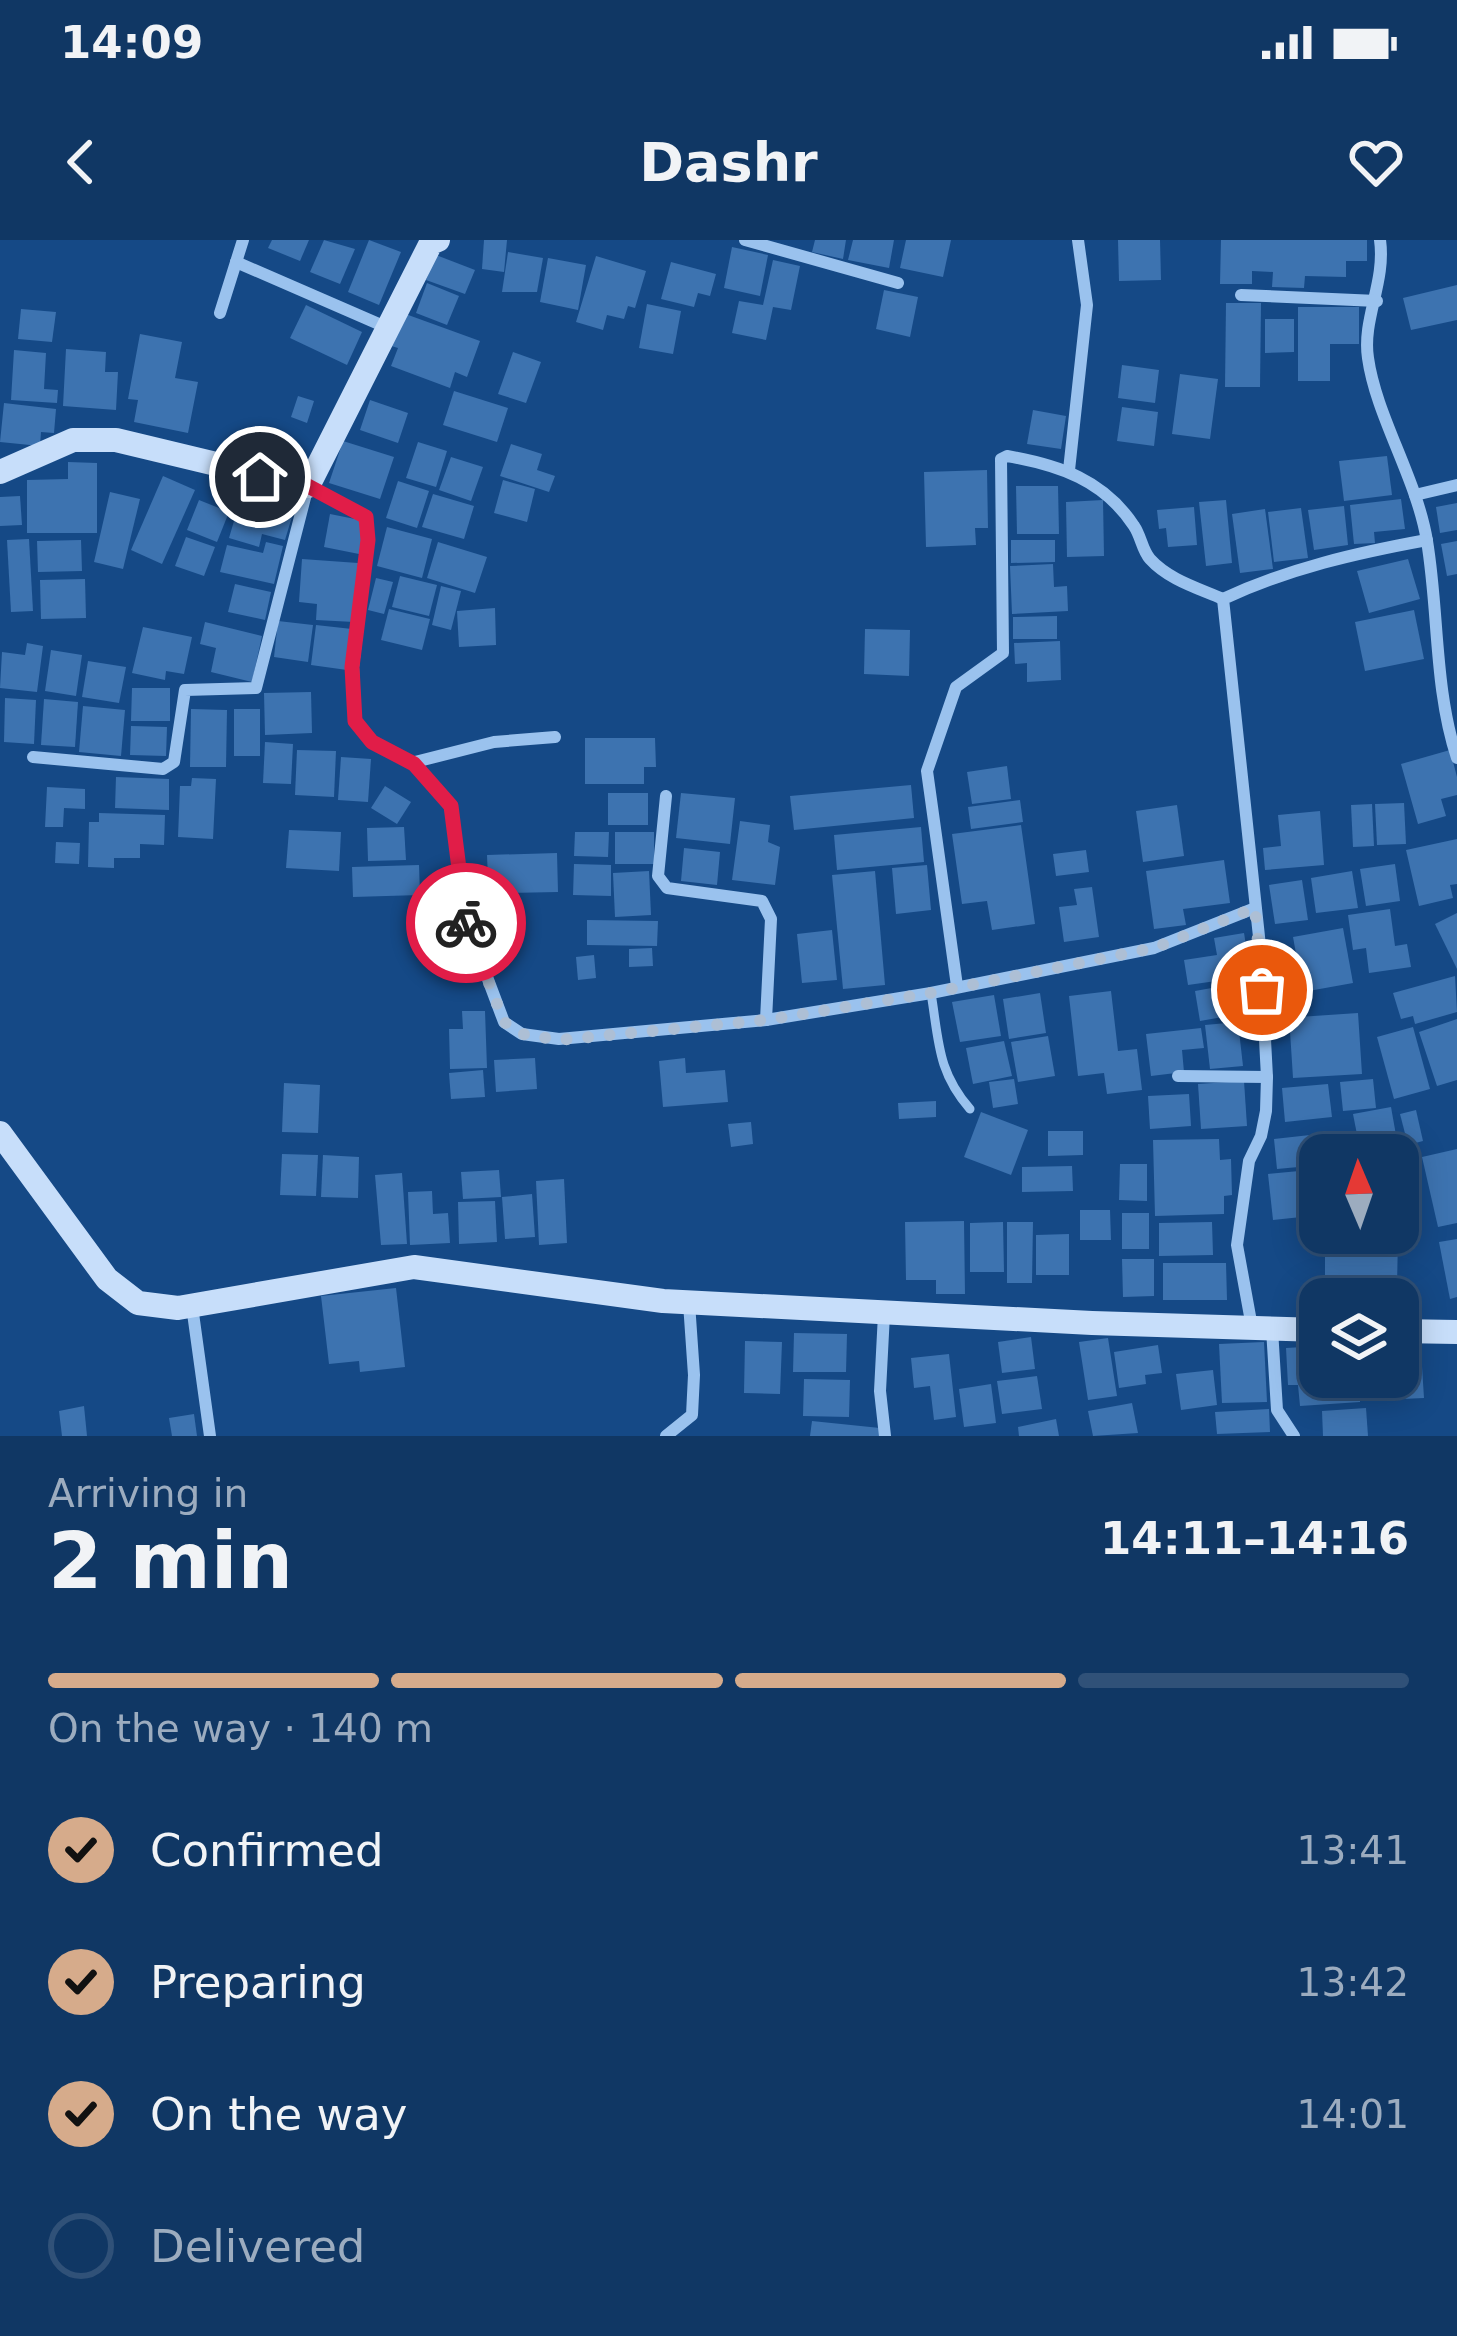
<!DOCTYPE html>
<html lang="en">
<head>
<meta charset="utf-8">
<style>
  :root { --surface:#103764; --page:#1e426d; --text:#f1f3f6; --muted:#9cacbf; --line:#305178; --accent:#d6ab8b }
  body { margin:0; font-family:"DejaVu Sans",sans-serif; background:var(--page); color:var(--text); height:100vh; display:flex; flex-direction:column; font-size:45px; white-space:nowrap }
  * { box-sizing:border-box; margin:0 }
  p { font-size:39px; color:var(--muted) }
  .icon { flex:none; width:66px; height:66px; fill:none; stroke:currentColor; stroke-width:2; stroke-linecap:round; stroke-linejoin:round }
  .map { position:relative; height:1196px; overflow:hidden }
  .panel { display:flex; flex-direction:column; background:var(--surface); flex:1 }
  .panel>* { flex:none }
  .needle { width:78px; rotate:358deg }
  .controls { position:absolute; left:1299px; top:894px; display:grid; gap:24px }
  .controls a { display:grid; place-items:center; width:120px; height:120px; border-radius:24px; background:var(--surface); box-shadow:0 6px 30px #0003,0 0 0 3px var(--line); font-size:60px }
  .pin { position:absolute; display:grid; place-items:center; width:102px; height:102px; color:#fff; margin:-51px; border:6px solid #fff; border-radius:50%; box-shadow:0 3px 12px #0007 }
  .courier { position:absolute; display:grid; place-items:center; width:120px; height:120px; margin:-60px; border:9px solid #e11d48; border-radius:50%; background:#fff; color:#222; box-shadow:0 3px 15px #0007 }
  .summary em { font-style:normal; font-weight:700 }
  .summary div { display:flex; flex-direction:column-reverse }
  .summary { display:flex; align-items:center; justify-content:space-between; height:204px; padding:0 48px }
  h1 { font-size:78px; font-weight:700; line-height:90px }
  .bar { display:grid; grid-template-columns:repeat(4,1fr); gap:18px 12px; align-content:center; height:144px; padding:0 48px }
  .bar i { height:15px; border-radius:9px; background:var(--line) }
  .bar .selected { background:var(--accent) }
  .bar p { grid-column:span 4 }
  ol { padding:0 48px; list-style:none }
  li { display:flex; align-items:center; gap:36px; height:132px }
  li p { margin-inline-start:auto }
  li .icon { padding:12px; border-radius:50%; background:var(--accent); color:#111; stroke-width:4 }
  li:last-child { color:var(--muted) }
  li i { width:66px; height:66px; border:6px solid var(--line); border-radius:50% }
  .status { display:flex; justify-content:space-between; align-items:center; height:84px; padding:0 60px; background:var(--surface); direction:ltr }
  .status svg { height:33px; fill:currentColor }
  header { display:flex; justify-content:space-between; align-items:center; height:156px; padding:0 48px; background:var(--surface); font-size:54px; font-weight:700 }
  .map>svg:first-child { display:block }
  .building { fill:#3d73b0 }
  .lines { fill:none; stroke-linecap:round; stroke-linejoin:round }
  .lane { stroke:#9ac2ee; stroke-width:9 }
  .street { stroke:#9ac2ee; stroke-width:12 }
  .secondary { stroke:#c7defa; stroke-width:24 }
  .done { stroke:#adbfd5; stroke-width:12; stroke-dasharray:0 21.6 }
  .route { stroke:#e11d48; stroke-width:15 }
</style>
</head>
<body>
<div class="status"><b>14:09</b><svg viewBox="0 0 49 12"><path d="M0 12V9h3v3zM5 12V6h3v6zM10 12V3h3v9zM15 12V0h3v12zM26 1h20v11H26zM47 4h2v5h-2z"/></svg></div>
<header><svg class="icon" aria-label="back" viewBox="0 0 24 24"><path d="M15 5l-7 7 7 7"/></svg>Dashr<svg class="icon" aria-label="heart" viewBox="0 0 24 24"><path d="M12 20l-8-8c-3-5 5-10 8-4 3-6 11-1 8 4z"/></svg></header>
<div class="map">
<svg width="1457" height="1196" viewBox="0 0 1457 1196">
  <rect width="100%" height="100%" fill="#154986"/>
  <g class="building">
    <path d="M272,0H309L300,21L268,8Z"/>
    <path d="M324,0L355,9L340,44L310,32Z"/>
    <path d="M369,0L401,12L379,65L348,52Z"/>
    <path d="M484,0H507L504,32L482,29Z"/>
    <path d="M815,0H846L843,19L812,12Z"/>
    <path d="M853,0H894L889,28L848,20Z"/>
    <path d="M906,0H951L943,37L900,28Z"/>
    <path d="M1118,0H1160L1161,40L1119,41Z"/>
    <path d="M1221,0H1367V21H1346V37L1305,36L1304,48L1272,47L1273,32L1252,31V44H1220Z"/>
    <path d="M732,7L768,15L760,56L724,48Z"/>
    <path d="M508,12L543,18L537,52H502Z"/>
    <path d="M436,15L475,30L465,54L426,40Z"/>
    <path d="M596,16L646,31L635,68L628,66L624,79L607,75L603,90L576,82Z"/>
    <path d="M548,18L586,25L578,70L540,62Z"/>
    <path d="M773,20L800,26L791,70L773,67L766,100L732,93L739,61L763,65Z"/>
    <path d="M671,22L716,34L710,56L698,53L694,67L661,59Z"/>
    <path d="M427,43L459,56L447,85L416,73Z"/>
    <path d="M1457,45V80L1411,90L1403,58Z"/>
    <path d="M884,50L918,57L910,97L876,89Z"/>
    <path d="M1226,63H1261L1260,147H1225Z"/>
    <path d="M647,64L681,71L673,114L639,108Z"/>
    <path d="M306,65L362,92L347,125L290,98Z"/>
    <path d="M1298,67H1359V104H1330V141H1298Z"/>
    <path d="M21,69L56,72L52,102L18,99Z"/>
    <path d="M400,72L480,101L467,137L455,132L450,148L391,126L398,108L388,105Z"/>
    <path d="M1265,79H1294V112L1265,113Z"/>
    <path d="M140,94L182,102L175,138L198,142L188,193L134,182L138,160L128,159Z"/>
    <path d="M66,109L106,112L105,132H118L116,170L63,166Z"/>
    <path d="M14,110L46,113L44,149L58,150L57,163L11,160Z"/>
    <path d="M513,112L541,122L526,163L498,154Z"/>
    <path d="M1122,125L1159,130L1155,163L1118,158Z"/>
    <path d="M1180,134L1218,139L1210,199L1172,194Z"/>
    <path d="M454,151L508,168L497,202L443,185Z"/>
    <path d="M298,156L314,161L307,183L291,177Z"/>
    <path d="M370,160L408,173L398,203L360,190Z"/>
    <path d="M4,163L56,169L54,193L41,192L40,206L0,202Z"/>
    <path d="M1122,167L1158,172L1154,206L1117,201Z"/>
    <path d="M1033,170L1066,176L1061,209L1027,204Z"/>
    <path d="M343,201L394,217L380,259L329,243Z"/>
    <path d="M418,202L447,211L436,247L406,238Z"/>
    <path d="M511,204L542,214L537,230L555,236L549,252L500,236Z"/>
    <path d="M1387,216L1392,255L1344,261L1339,221Z"/>
    <path d="M451,217L483,227L471,261L439,250Z"/>
    <path d="M68,222L97,223V293H27V240L68,239Z"/>
    <path d="M987,230L988,288H975L976,305L926,307L924,232Z"/>
    <path d="M163,236L195,250L162,324L131,310Z"/>
    <path d="M503,240L535,249L527,282L494,273Z"/>
    <path d="M398,241L429,251L417,288L386,278Z"/>
    <path d="M1016,246H1058L1059,294H1017Z"/>
    <path d="M110,252L140,259L123,329L94,322Z"/>
    <path d="M242,254L294,270L285,300L262,294L259,307L229,298Z"/>
    <path d="M433,254L474,266L464,299L422,287Z"/>
    <path d="M20,256L22,285L0,286V257Z"/>
    <path d="M1401,259L1405,289L1374,292L1375,303L1354,304L1350,265Z"/>
    <path d="M199,260L229,272L217,302L187,290Z"/>
    <path d="M1103,260L1104,316L1067,317L1066,262Z"/>
    <path d="M1226,260L1232,323L1206,326L1199,262Z"/>
    <path d="M1457,263V290L1440,293L1436,267Z"/>
    <path d="M1344,266L1348,305L1314,310L1308,270Z"/>
    <path d="M1194,267L1197,305L1168,307L1166,288L1159,289L1157,270Z"/>
    <path d="M1301,268L1308,318L1274,322L1268,272Z"/>
    <path d="M1265,269L1273,329L1240,333L1232,274Z"/>
    <path d="M330,274L365,281L359,314L324,307Z"/>
    <path d="M387,287L432,299L422,338L377,326Z"/>
    <path d="M186,297L215,307L204,336L175,326Z"/>
    <path d="M29,299L33,371L11,372L7,300Z"/>
    <path d="M81,300L82,331L38,332L37,301Z"/>
    <path d="M1011,300H1055V322L1011,323Z"/>
    <path d="M1457,301V334L1447,336L1441,304Z"/>
    <path d="M266,302L283,306L274,344L220,332L227,305L263,313Z"/>
    <path d="M438,302L487,317L475,353L427,338Z"/>
    <path d="M302,319L358,323L354,382L316,380L317,364L299,362Z"/>
    <path d="M1408,319L1420,359L1369,373L1357,331Z"/>
    <path d="M1053,324L1054,347L1067,346L1068,371L1012,374L1010,326Z"/>
    <path d="M400,336L437,345L429,376L392,367Z"/>
    <path d="M376,338L393,342L384,374L368,370Z"/>
    <path d="M85,339L86,378L41,379L40,340Z"/>
    <path d="M235,344L271,352L265,380L228,372Z"/>
    <path d="M441,346L461,351L451,390L432,385Z"/>
    <path d="M495,368L496,405L459,407L457,371Z"/>
    <path d="M389,369L430,379L422,410L381,400Z"/>
    <path d="M1414,370L1424,419L1365,431L1355,382Z"/>
    <path d="M1057,376V399H1013V377Z"/>
    <path d="M278,381L313,385L308,422L274,417Z"/>
    <path d="M205,382L262,396L252,442L211,432L216,408L200,404Z"/>
    <path d="M316,385L352,389L347,430L311,425Z"/>
    <path d="M143,387L192,397L184,434L166,431L165,440L132,433Z"/>
    <path d="M865,389L910,390L909,436L864,434Z"/>
    <path d="M1060,401L1061,440L1027,442V423L1015,424L1014,403Z"/>
    <path d="M27,403L43,406L37,452L0,448L2,412L25,415Z"/>
    <path d="M51,410L82,415L76,456L45,451Z"/>
    <path d="M88,421L126,427L119,463L82,457Z"/>
    <path d="M132,448H170V481H131Z"/>
    <path d="M311,452L312,493L265,495L264,453Z"/>
    <path d="M5,458L36,460L34,504L4,502Z"/>
    <path d="M44,459L78,462L75,507L41,505Z"/>
    <path d="M83,466L125,470L121,516L79,512Z"/>
    <path d="M191,469L227,470L226,527H190Z"/>
    <rect x="234" y="469" width="26" height="47"/>
    <path d="M131,486L167,487L166,516L130,515Z"/>
    <path d="M585,498H655L656,527H644V544H585Z"/>
    <path d="M265,502L293,504L291,544L263,543Z"/>
    <path d="M297,510L336,511L334,557L295,555Z"/>
    <path d="M1450,510L1457,537V555L1441,559L1446,576L1418,584L1401,524Z"/>
    <path d="M341,517L371,519L368,562L338,560Z"/>
    <path d="M1007,526L1011,559L972,564L967,532Z"/>
    <path d="M116,537L169,539V570L115,568Z"/>
    <path d="M192,538L216,539L213,599L178,597L180,546H191Z"/>
    <path d="M911,545L914,578L794,590L790,556Z"/>
    <path d="M385,546L411,562L397,584L371,568Z"/>
    <path d="M47,547L85,549V569L64,568L63,587H45Z"/>
    <rect x="608" y="553" width="40" height="32"/>
    <path d="M681,553L735,558L730,604L676,598Z"/>
    <path d="M1020,560L1023,582L971,589L968,567Z"/>
    <path d="M1404,563L1406,604L1377,605L1375,564Z"/>
    <path d="M1372,564L1374,606L1353,607L1351,565Z"/>
    <path d="M1177,565L1184,616L1143,622L1136,571Z"/>
    <path d="M1320,571L1324,625L1265,630L1263,608L1281,606L1278,575Z"/>
    <path d="M99,573L165,575L164,605L140,604V618H114V628L88,627L89,582H99Z"/>
    <path d="M740,581L770,585L768,602L780,607L775,645L732,640Z"/>
    <path d="M1021,585L1035,684L992,690L987,661L962,664L952,594Z"/>
    <path d="M404,587L406,620L368,621L367,588Z"/>
    <path d="M921,587L924,622L837,630L834,595Z"/>
    <path d="M289,590L341,592L339,631L286,628Z"/>
    <path d="M575,592H609L608,617L574,616Z"/>
    <rect x="615" y="592" width="39" height="32"/>
    <path d="M1457,599V644L1450,645L1453,658L1419,666L1406,610Z"/>
    <path d="M56,602L80,603L79,624L55,623Z"/>
    <path d="M684,608L720,612L717,645L681,641Z"/>
    <path d="M1086,610L1089,632L1056,636L1053,614Z"/>
    <path d="M557,613L558,652L506,653V639L488,640L487,615Z"/>
    <path d="M1224,620L1230,663L1183,669L1186,685L1154,689L1146,631Z"/>
    <path d="M574,624L611,625V656L573,655Z"/>
    <path d="M1395,624L1400,661L1366,666L1360,629Z"/>
    <path d="M419,625L420,655L353,657L352,627Z"/>
    <path d="M927,625L931,670L896,674L892,628Z"/>
    <path d="M649,631L651,675L615,677L613,633Z"/>
    <path d="M875,631L885,745L843,749L832,635Z"/>
    <path d="M1352,631L1358,668L1316,673L1311,638Z"/>
    <path d="M1302,640L1308,680L1275,684L1269,645Z"/>
    <path d="M1092,647L1099,697L1064,702L1059,667L1077,665L1074,649Z"/>
    <path d="M1390,669L1395,706L1407,704L1411,727L1369,733L1366,708L1353,710L1348,675Z"/>
    <path d="M1457,673V729L1435,684Z"/>
    <path d="M587,680L658,681L657,706L587,705Z"/>
    <path d="M1343,688L1353,743L1303,752L1293,697Z"/>
    <path d="M832,690L837,740L802,743L797,694Z"/>
    <path d="M1244,693L1251,736L1188,745L1184,720L1217,715L1214,698Z"/>
    <path d="M652,708L653,726L629,727V709Z"/>
    <path d="M594,715L596,738L578,740L576,717Z"/>
    <path d="M1455,736L1457,772L1415,784L1413,776L1401,779L1393,753Z"/>
    <path d="M1245,742L1251,772L1200,781L1195,751Z"/>
    <path d="M1111,751L1118,811L1137,809L1142,850L1107,854L1104,833L1078,836L1069,756Z"/>
    <path d="M1040,753L1046,793L1009,799L1003,759Z"/>
    <path d="M994,755L1001,796L960,802L952,762Z"/>
    <path d="M462,771H485L487,828L450,829L449,789H463Z"/>
    <path d="M1358,773L1362,834L1293,838L1290,791L1270,792L1269,779Z"/>
    <path d="M1457,779V840L1437,846L1419,792Z"/>
    <path d="M1238,782L1243,826L1210,829L1205,785Z"/>
    <path d="M1413,787L1430,849L1394,859L1377,797Z"/>
    <path d="M1201,788L1204,808L1182,810L1184,832L1151,836L1146,794Z"/>
    <path d="M1048,796L1055,836L1018,842L1011,802Z"/>
    <path d="M1004,801L1012,836L973,844L966,808Z"/>
    <path d="M535,818L537,849L496,852L494,820Z"/>
    <path d="M685,818L686,833L725,830L728,862L663,867L659,821Z"/>
    <path d="M483,830L485,857L451,859L449,833Z"/>
    <path d="M1014,839L1018,864L993,868L989,842Z"/>
    <path d="M1373,839L1376,868L1343,871L1340,842Z"/>
    <path d="M1244,841L1247,886L1201,889L1198,844Z"/>
    <path d="M284,843L320,845L318,893L282,892Z"/>
    <path d="M1328,844L1332,877L1285,882L1282,848Z"/>
    <path d="M1189,854L1191,886L1150,889L1148,856Z"/>
    <path d="M936,861V877L899,879L898,863Z"/>
    <path d="M1391,867L1399,912L1361,915L1353,874Z"/>
    <path d="M1416,870L1423,901L1408,905L1400,874Z"/>
    <path d="M981,872L1028,890L1011,935L964,917Z"/>
    <path d="M751,882L753,904L731,907L728,884Z"/>
    <path d="M1048,891H1083V915L1048,916Z"/>
    <path d="M1337,892L1340,915H1320V925L1277,929L1274,899Z"/>
    <path d="M1219,899L1220,920L1231,919L1232,955L1224,956V974L1155,976L1153,900Z"/>
    <path d="M1457,909V983L1438,987L1422,917Z"/>
    <path d="M282,914L318,915L316,956L280,955Z"/>
    <path d="M323,915L359,917L358,958L321,957Z"/>
    <path d="M1120,924H1147V961L1119,960Z"/>
    <path d="M1072,926L1073,951L1022,952V927Z"/>
    <path d="M1320,929V975L1273,980L1268,934Z"/>
    <path d="M499,930L501,957L463,959L461,932Z"/>
    <path d="M1413,930L1416,967L1398,968V932Z"/>
    <path d="M402,933L407,1004L381,1005L375,935Z"/>
    <path d="M564,939L567,1003L539,1005L536,941Z"/>
    <path d="M432,951L433,974L448,973L450,1003L410,1005L408,952Z"/>
    <path d="M532,954L535,997L505,999L502,957Z"/>
    <path d="M495,961L497,1002L459,1004L458,962Z"/>
    <path d="M1080,970H1110L1111,1000H1080Z"/>
    <rect x="1122" y="973" width="27" height="36"/>
    <path d="M964,981L965,1054H936V1040H906L905,982Z"/>
    <path d="M1003,982L1004,1032H970V983Z"/>
    <path d="M1007,982H1033L1032,1043H1007Z"/>
    <path d="M1212,982L1213,1015L1159,1016V983Z"/>
    <path d="M1339,993H1382V999H1398L1397,1045L1325,1044V1007L1339,1008Z"/>
    <path d="M1069,994V1035H1036V995Z"/>
    <path d="M1457,999V1057L1450,1059L1439,1002Z"/>
    <path d="M1122,1019H1154V1056L1123,1057Z"/>
    <path d="M1163,1023H1226L1227,1060H1163Z"/>
    <path d="M396,1048L405,1127L360,1132L359,1121L329,1124L321,1056Z"/>
    <path d="M794,1093L847,1094L846,1132H793Z"/>
    <path d="M1031,1097L1035,1129L1002,1133L998,1102Z"/>
    <path d="M1108,1098L1117,1156L1088,1160L1079,1102Z"/>
    <path d="M745,1101L782,1102L780,1154L744,1153Z"/>
    <path d="M1264,1102L1267,1162L1222,1163L1219,1104Z"/>
    <path d="M1158,1105L1162,1133L1145,1135L1146,1144L1119,1148L1114,1112Z"/>
    <path d="M1320,1106V1137H1370L1371,1150H1360V1162L1300,1166L1298,1145H1288L1286,1108Z"/>
    <path d="M1421,1111L1424,1158L1380,1160L1379,1137H1398V1112Z"/>
    <path d="M949,1114L956,1177L934,1180L930,1146L914,1148L911,1118Z"/>
    <path d="M1213,1130L1217,1165L1181,1170L1176,1134Z"/>
    <path d="M1037,1136L1042,1169L1002,1174L997,1141Z"/>
    <path d="M804,1139L850,1140L849,1177L803,1176Z"/>
    <path d="M991,1144L996,1183L964,1187L959,1149Z"/>
    <path d="M1132,1163L1138,1193L1093,1196L1088,1171Z"/>
    <path d="M84,1166L87,1196H62L59,1171Z"/>
    <path d="M1366,1168L1368,1196H1323L1322,1171Z"/>
    <path d="M1269,1169L1270,1192L1217,1194L1215,1172Z"/>
    <path d="M194,1174L197,1196H172L169,1178Z"/>
    <path d="M1056,1179L1059,1196H1019L1018,1187Z"/>
    <path d="M812,1181L880,1188L879,1196H810Z"/>
  </g>
  <g class="lines">
    <path class="lane" d="M931,753C939,801 937,831 970,869"/>
    <g class="street">
      <path d="M745,0L898,43"/>
      <path d="M1380,0C1386,42 1362,79 1368,118C1376,176 1417,239 1427,301C1439,373 1434,448 1457,518"/>
      <path d="M236,22L388,88"/>
      <path d="M1241,55L1377,61"/>
      <path d="M220,73L243,0"/>
      <path d="M1069,230L1087,65L1078,0"/>
      <path d="M1415,255L1457,245"/>
      <path d="M33,517L163,529L174,522L185,450L256,448L308,246L366,277L368,300L353,427L355,481L372,502L414,524L451,567L466,681L504,782L522,794L559,799L766,780L931,753L1154,708L1255,668"/>
      <path d="M411,523L494,502L555,497"/>
      <path d="M666,556L658,636L667,648L762,661L771,679L766,780"/>
      <path d="M957,746L927,531L956,447L1003,413L1001,219L1007,216C1059,225 1104,240 1134,286C1141,296 1142,310 1150,319C1169,340 1198,348 1223,359"/>
      <path d="M1178,836L1267,837"/>
      <path d="M192,1066L210,1196"/>
      <path d="M884,1074L880,1151L885,1196"/>
      <path d="M1252,1087L1237,1005L1249,921L1261,896L1266,871L1267,837L1260,706L1223,359C1290,328 1356,313 1427,300"/>
      <path d="M1272,1089L1277,1170L1294,1196"/>
      <path d="M666,1196L692,1175L694,1135L689,1063"/>
    </g>
    <g class="secondary">
      <path d="M0,232L73,200H116L308,246L431,3L438,0"/>
      <path d="M0,893L107,1039L138,1063L178,1068L414,1027L663,1061L1092,1083L1320,1090"/>
      <path d="M1398,1091L1457,1092"/>
    </g>
  </g>
  <g class="lines">
    <path class="done" d="M466,683L504,782L522,794L559,800L766,780L931,753L1154,708L1255,668L1262,750"/>
    <path class="route" d="M260,237L308,246L366,277L368,300L352,427L355,481L372,502L414,524L451,566L466,683"/>
  </g>
</svg>
<div class="controls">
<a><svg class="needle" viewBox="-14 -14 28 28"><path d="M0-13l5 13h-10z" fill="#e53935"/><path d="M0 13l5-13h-10z" fill="#9cacbf"/></svg></a>
<a><svg class="icon" aria-label="layers" viewBox="0 0 24 24"><path d="M12 4l9 5-9 5-9-5zM3 14l9 5 9-5"/></svg></a>
</div>
<div class="pin" style="left:1262px;top:750px;background:#ea580c"><svg class="icon" aria-label="bag" viewBox="0 0 24 24"><path d="M5 8h14l-1 12H6zM9 8a3 3 0 0 1 6 0"/></svg></div>
<div class="pin" style="left:260px;top:237px;background:#1f2937"><svg class="icon" aria-label="home" viewBox="0 0 24 24"><path d="M3 11l9-7 9 7M6 9v11h12V9"/></svg></div>
<div class="courier" style="left:466px;top:683px"><svg class="icon" aria-label="bike" viewBox="0 0 24 24"><circle cx="6" cy="16" r="4"/><circle cx="18" cy="16" r="4"/><path d="M6 16l4-8h5l3 8M10 8l3 8H6M13 5h3"/></svg></div>
</div>
<section class="panel">
<div class="summary"><div><h1>2 min</h1><p>Arriving in</p></div><em>14:11–14:16</em></div>
<div class="bar"><i class="selected"></i><i class="selected"></i><i class="selected"></i><i></i><p>On the way · 140 m</p></div>
<ol>
<li><svg class="icon" aria-label="check" viewBox="0 0 24 24"><path d="M5 12l5 5 9-10"/></svg>Confirmed<p>13:41</p></li>
<li><svg class="icon" aria-label="check" viewBox="0 0 24 24"><path d="M5 12l5 5 9-10"/></svg>Preparing<p>13:42</p></li>
<li><svg class="icon" aria-label="check" viewBox="0 0 24 24"><path d="M5 12l5 5 9-10"/></svg>On the way<p>14:01</p></li>
<li><i></i>Delivered</li>
</ol>
</section>
</body>
</html>
